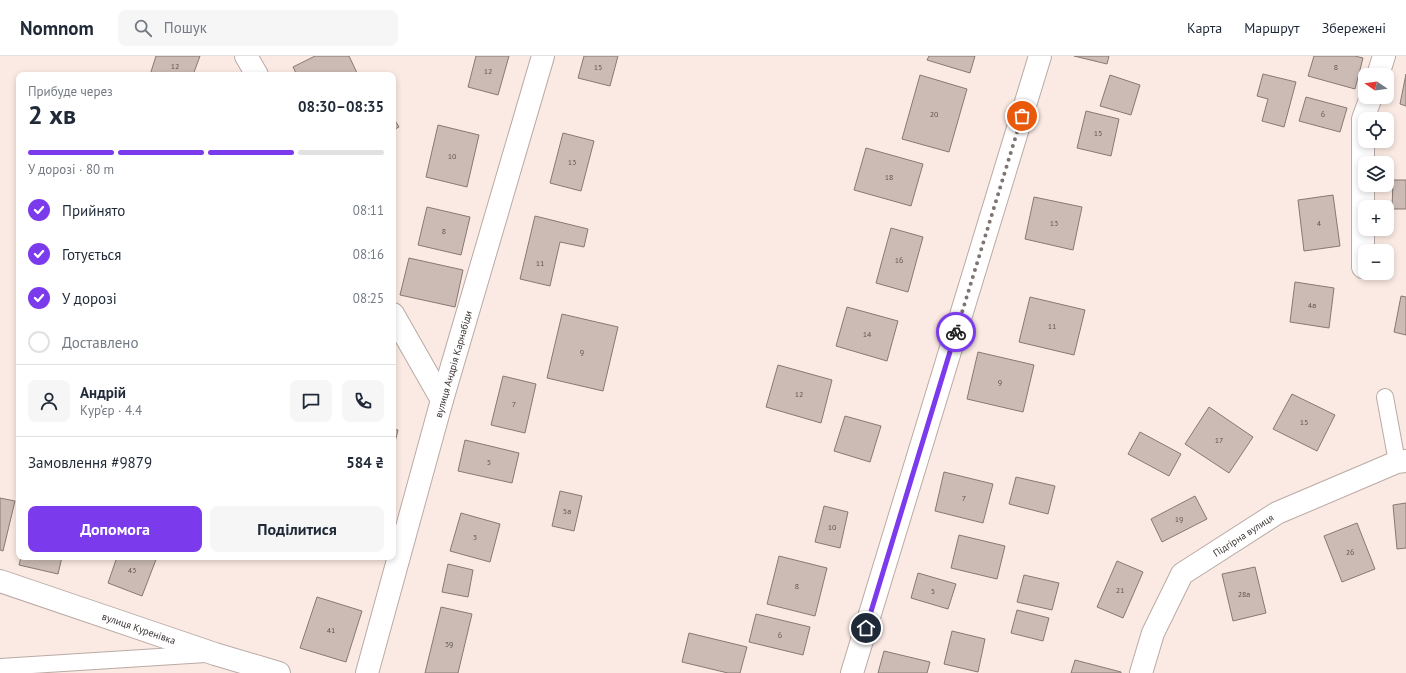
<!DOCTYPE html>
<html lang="uk">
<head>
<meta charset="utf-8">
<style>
  :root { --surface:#fff; --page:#f6f6f7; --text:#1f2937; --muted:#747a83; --line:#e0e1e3; --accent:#7c3aed }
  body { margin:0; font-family:"PT Sans",sans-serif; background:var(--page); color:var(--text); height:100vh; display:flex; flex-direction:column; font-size:15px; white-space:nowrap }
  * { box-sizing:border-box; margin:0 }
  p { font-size:13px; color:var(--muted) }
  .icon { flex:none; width:22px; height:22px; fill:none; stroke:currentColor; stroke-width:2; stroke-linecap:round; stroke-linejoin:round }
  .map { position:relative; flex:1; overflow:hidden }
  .drawer { position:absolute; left:16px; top:16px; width:380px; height:488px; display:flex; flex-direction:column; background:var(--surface); border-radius:8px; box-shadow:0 2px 6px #0003 }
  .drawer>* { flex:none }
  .needle { width:26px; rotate:283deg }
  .fabs { position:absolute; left:1358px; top:12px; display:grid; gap:8px }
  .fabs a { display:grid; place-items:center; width:36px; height:36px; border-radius:8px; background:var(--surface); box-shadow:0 2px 6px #0003; font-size:20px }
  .pin { position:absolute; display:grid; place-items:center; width:34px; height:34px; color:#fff; margin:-17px; border:2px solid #fff; border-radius:50%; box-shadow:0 1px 4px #0007 }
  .courier { position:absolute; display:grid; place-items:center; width:40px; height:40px; margin:-20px; border:3px solid #7c3aed; border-radius:50%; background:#fff; color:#222; box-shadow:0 1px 5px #0007 }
  .overview em { font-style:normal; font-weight:700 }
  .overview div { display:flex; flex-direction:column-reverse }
  .overview { display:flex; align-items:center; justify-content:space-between; height:68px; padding:0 12px }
  h1 { font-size:26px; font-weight:700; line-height:30px }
  .bar { display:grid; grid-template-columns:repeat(4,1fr); gap:6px 4px; align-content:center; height:48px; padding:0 12px }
  .bar i { height:5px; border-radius:3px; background:var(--line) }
  .bar .selected { background:var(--accent) }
  .bar p { grid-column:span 4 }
  .line { display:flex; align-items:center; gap:10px; padding:0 12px; border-top:1px solid var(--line) }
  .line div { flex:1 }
  .round { display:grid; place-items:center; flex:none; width:42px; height:42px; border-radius:8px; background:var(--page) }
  ol { padding:0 12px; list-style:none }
  li { display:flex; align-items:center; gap:12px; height:44px }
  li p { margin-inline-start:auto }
  li .icon { padding:4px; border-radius:50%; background:var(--accent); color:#fff; stroke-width:4 }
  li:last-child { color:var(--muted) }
  li i { width:22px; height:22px; border:2px solid var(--line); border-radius:50% }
  .cta { display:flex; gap:8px; margin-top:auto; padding:8px 12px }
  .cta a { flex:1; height:46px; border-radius:8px; background:var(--accent); color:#fff; font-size:16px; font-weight:700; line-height:46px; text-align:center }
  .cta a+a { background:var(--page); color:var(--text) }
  header { display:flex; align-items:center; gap:24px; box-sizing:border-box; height:56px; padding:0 20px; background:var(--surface); border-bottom:1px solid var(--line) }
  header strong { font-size:19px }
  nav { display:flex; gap:22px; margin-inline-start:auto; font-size:14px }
  .search { width:280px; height:36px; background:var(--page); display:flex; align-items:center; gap:10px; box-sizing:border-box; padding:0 14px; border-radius:8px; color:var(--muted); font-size:15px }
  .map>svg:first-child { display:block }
  .building { fill:#cbbbb4; stroke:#877872 }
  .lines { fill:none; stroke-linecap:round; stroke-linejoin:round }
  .lane-casing { stroke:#baaaa4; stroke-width:18 }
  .street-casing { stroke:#baaaa4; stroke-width:24 }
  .lane { stroke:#fff; stroke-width:16 }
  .street { stroke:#fff; stroke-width:22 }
  .done { stroke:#7e7470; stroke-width:4; stroke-dasharray:0 7.2 }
  .route { stroke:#7c3aed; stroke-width:5 }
  .labels { text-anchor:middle; stroke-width:3; stroke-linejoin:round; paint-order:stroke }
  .number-label { font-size:8px; fill:#5f5652 }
  .street-label { font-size:10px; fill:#3b3432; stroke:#fff }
</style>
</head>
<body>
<header>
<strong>Nomnom</strong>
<div class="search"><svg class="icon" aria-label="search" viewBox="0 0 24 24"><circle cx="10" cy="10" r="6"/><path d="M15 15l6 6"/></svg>Пошук</div>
<nav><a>Карта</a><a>Маршрут</a><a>Збережені</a></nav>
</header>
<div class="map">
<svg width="1406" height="617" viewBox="0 0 1406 617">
  <rect width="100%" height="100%" fill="#fbeae3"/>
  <g class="building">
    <path d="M156,0H200L193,19H150Z"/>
    <path d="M315,0H349L358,19H297L293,11Z"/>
    <path d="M476,0H509L498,39L468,31Z"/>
    <path d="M584,0H618L610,30L578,22Z"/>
    <path d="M929,0H975L970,17L927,4Z"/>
    <path d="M1074,0H1109L1107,8Z"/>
    <path d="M1314,0H1355L1363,2L1355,33L1308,20Z"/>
    <path d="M1263,18L1296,26L1284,71L1262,65L1268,43L1257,40Z"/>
    <path d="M1406,18V50L1400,48Z"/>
    <path d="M920,19L967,33L949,96L902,83Z"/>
    <path d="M1110,19L1140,29L1131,59L1100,50Z"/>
    <path d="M1306,41L1347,52L1340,76L1299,65Z"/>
    <path d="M1086,55L1119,63L1111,100L1077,92Z"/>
    <path d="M393,61L399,71L393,74Z"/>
    <path d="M438,69L479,79L467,131L426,121Z"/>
    <path d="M563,77L594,85L581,135L550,127Z"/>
    <path d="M866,92L923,108L911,150L854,134Z"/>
    <path d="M1393,124H1406V153H1392Z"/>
    <path d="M1333,139L1340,190L1304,195L1298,144Z"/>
    <path d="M1034,141L1082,151L1073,194L1025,183Z"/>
    <path d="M427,151L470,161L461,199L418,189Z"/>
    <path d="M535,160L588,173L584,191L560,186L550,230L520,223Z"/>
    <path d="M891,172L923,181L908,236L876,227Z"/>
    <path d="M409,202L463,214L455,251L400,239Z"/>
    <path d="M1295,226L1334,232L1329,272L1290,266Z"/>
    <path d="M1401,240L1406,241V279L1394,276Z"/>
    <path d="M1030,241L1085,254L1074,299L1019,286Z"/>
    <path d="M847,251L898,265L887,305L836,290Z"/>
    <path d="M562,258L618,271L603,335L547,322Z"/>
    <path d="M978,296L1034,309L1023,356L967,343Z"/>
    <path d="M778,309L832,324L821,367L766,351Z"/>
    <path d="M503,320L536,328L525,377L491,369Z"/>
    <path d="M1292,338L1335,359L1317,395L1273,373Z"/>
    <path d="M1209,351L1253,381L1229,417L1185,388Z"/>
    <path d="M845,360L881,370L870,406L834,395Z"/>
    <path d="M393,373L398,374L393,394Z"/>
    <path d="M1140,376L1181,398L1169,420L1128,398Z"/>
    <path d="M465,384L519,397L512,427L458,415Z"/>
    <path d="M944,416L993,428L983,467L935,455Z"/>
    <path d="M1016,421L1055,430L1048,458L1009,448Z"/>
    <path d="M560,435L582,440L574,475L552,470Z"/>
    <path d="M1195,440L1207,463L1162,486L1151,463Z"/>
    <path d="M0,442L15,445L3,495L0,494Z"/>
    <path d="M1406,447V492L1397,493L1393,449Z"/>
    <path d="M824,450L848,456L840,492L815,486Z"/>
    <path d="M461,457L500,468L490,506L450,495Z"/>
    <path d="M1357,467L1375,513L1342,526L1324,480Z"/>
    <path d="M959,479L1005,490L997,523L951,512Z"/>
    <path d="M779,500L827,512L815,560L767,548Z"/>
    <path d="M21,501H62L58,518L19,509Z"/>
    <path d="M117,501H157L142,540L108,527Z"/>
    <path d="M1117,505L1143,516L1123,562L1097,551Z"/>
    <path d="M448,508L473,514L468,541L442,536Z"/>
    <path d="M1255,511L1266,557L1233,565L1222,518Z"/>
    <path d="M918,517L956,528L948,553L911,542Z"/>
    <path d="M1024,519L1059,527L1052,554L1017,546Z"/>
    <path d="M317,541L362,555L346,606L300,592Z"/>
    <path d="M441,551L472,558L458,617H425Z"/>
    <path d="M1017,554L1049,562L1043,585L1011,577Z"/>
    <path d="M756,558L810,571L803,599L749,586Z"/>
    <path d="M952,575L985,583L978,616L944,608Z"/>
    <path d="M689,577L747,591L740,617H728L682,606Z"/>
    <path d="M884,595L930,606L927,617H878Z"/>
    <path d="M1075,604L1121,616V617H1071Z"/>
  </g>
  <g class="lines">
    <g class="lane-casing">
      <g id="lane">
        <path d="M1385,341L1397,406"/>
        <path d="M0,611L206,598"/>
      </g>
    </g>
    <g class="street-casing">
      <g id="street">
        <path d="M246,0L257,19"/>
        <path d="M1378,19L1384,0"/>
        <path d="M1363,211V63L1371,41"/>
        <path d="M393,258L442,344"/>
        <path d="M0,525L215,598L279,617"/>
        <path d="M367,617L442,344L543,0"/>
        <path d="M852,617L1040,0"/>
        <path d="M1141,617L1153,577L1182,518L1277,457L1397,406L1406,405"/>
      </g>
    </g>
    <use href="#lane" class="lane"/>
    <use href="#street" class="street"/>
  </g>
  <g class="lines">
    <path class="done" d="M956,276L1022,60"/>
    <path class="route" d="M866,572L956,276"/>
  </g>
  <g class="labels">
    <g class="number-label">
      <text x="175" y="13">12</text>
      <text x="598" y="14">15</text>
      <text x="1336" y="14">8</text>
      <text x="488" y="18">12</text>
      <text x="934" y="61">20</text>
      <text x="1323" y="61">6</text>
      <text x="1098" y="80">15</text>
      <text x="452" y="103">10</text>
      <text x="572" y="109">13</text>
      <text x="889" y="124">18</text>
      <text x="1054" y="170">13</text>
      <text x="1319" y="170">4</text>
      <text x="444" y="178">8</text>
      <text x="899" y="207">16</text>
      <text x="540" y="210">11</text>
      <text x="1312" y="252">4а</text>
      <text x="1052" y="273">11</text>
      <text x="867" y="281">14</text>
      <text x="582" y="299">9</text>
      <text x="1000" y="329">9</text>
      <text x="799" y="341">12</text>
      <text x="514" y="351">7</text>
      <text x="1304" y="369">15</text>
      <text x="1219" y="387">17</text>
      <text x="489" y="409">5</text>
      <text x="964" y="445">7</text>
      <text x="567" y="458">5а</text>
      <text x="1179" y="466">19</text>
      <text x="832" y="474">10</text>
      <text x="475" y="484">3</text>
      <text x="1350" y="499">26</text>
      <text x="132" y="517">43</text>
      <text x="797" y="533">8</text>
      <text x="1120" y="537">21</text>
      <text x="933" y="538">5</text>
      <text x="1244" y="541">28а</text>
      <text x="331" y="577">41</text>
      <text x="780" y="582">6</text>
      <text x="449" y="591">39</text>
    </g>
    <g class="street-label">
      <text transform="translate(453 308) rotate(-74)" y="4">вулиця Андрія Карнабіди</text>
      <text transform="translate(1243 479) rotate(-33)" y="4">Підгірна вулиця</text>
      <text transform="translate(139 572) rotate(19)" y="4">вулиця Куренівка</text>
    </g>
  </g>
</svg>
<div class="fabs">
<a><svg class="needle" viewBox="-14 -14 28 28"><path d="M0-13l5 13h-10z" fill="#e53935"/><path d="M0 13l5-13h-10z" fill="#747a83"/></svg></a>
<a><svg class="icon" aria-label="locate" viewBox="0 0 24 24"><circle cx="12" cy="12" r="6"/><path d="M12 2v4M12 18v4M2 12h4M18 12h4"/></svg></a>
<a><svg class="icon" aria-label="layers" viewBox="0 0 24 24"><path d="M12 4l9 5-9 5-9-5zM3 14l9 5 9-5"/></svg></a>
<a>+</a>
<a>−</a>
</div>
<div class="pin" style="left:1022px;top:60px;background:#ea580c"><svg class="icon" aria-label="bag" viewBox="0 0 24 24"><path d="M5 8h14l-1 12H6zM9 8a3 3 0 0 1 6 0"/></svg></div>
<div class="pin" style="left:866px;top:572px;background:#1f2937"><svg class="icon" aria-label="home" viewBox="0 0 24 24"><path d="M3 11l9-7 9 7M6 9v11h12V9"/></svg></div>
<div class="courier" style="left:956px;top:276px"><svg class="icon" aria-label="bike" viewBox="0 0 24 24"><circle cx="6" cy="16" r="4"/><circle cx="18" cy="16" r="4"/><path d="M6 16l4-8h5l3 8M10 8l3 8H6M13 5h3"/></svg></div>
<section class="drawer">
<div class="overview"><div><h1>2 хв</h1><p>Прибуде через</p></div><em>08:30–08:35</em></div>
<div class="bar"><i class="selected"></i><i class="selected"></i><i class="selected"></i><i></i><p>У дорозі · 80 m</p></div>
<ol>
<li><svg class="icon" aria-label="check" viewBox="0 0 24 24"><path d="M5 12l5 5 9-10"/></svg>Прийнято<p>08:11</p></li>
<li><svg class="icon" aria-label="check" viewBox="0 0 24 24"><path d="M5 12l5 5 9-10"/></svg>Готується<p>08:16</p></li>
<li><svg class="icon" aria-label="check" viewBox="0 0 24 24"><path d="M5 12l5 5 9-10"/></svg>У дорозі<p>08:25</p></li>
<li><i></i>Доставлено</li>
</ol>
<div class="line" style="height:72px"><a class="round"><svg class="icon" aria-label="person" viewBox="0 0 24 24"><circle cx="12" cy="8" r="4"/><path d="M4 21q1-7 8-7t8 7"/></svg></a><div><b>Андрій</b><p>Кур’єр · 4.4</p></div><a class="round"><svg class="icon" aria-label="chat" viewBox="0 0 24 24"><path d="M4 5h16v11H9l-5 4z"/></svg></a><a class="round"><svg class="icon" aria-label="phone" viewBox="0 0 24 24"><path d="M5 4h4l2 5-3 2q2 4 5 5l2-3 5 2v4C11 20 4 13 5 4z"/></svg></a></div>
<div class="line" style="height:52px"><div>Замовлення #9879</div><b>584 ₴</b></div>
<div class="cta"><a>Допомога</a><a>Поділитися</a></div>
</section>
</div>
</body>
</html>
